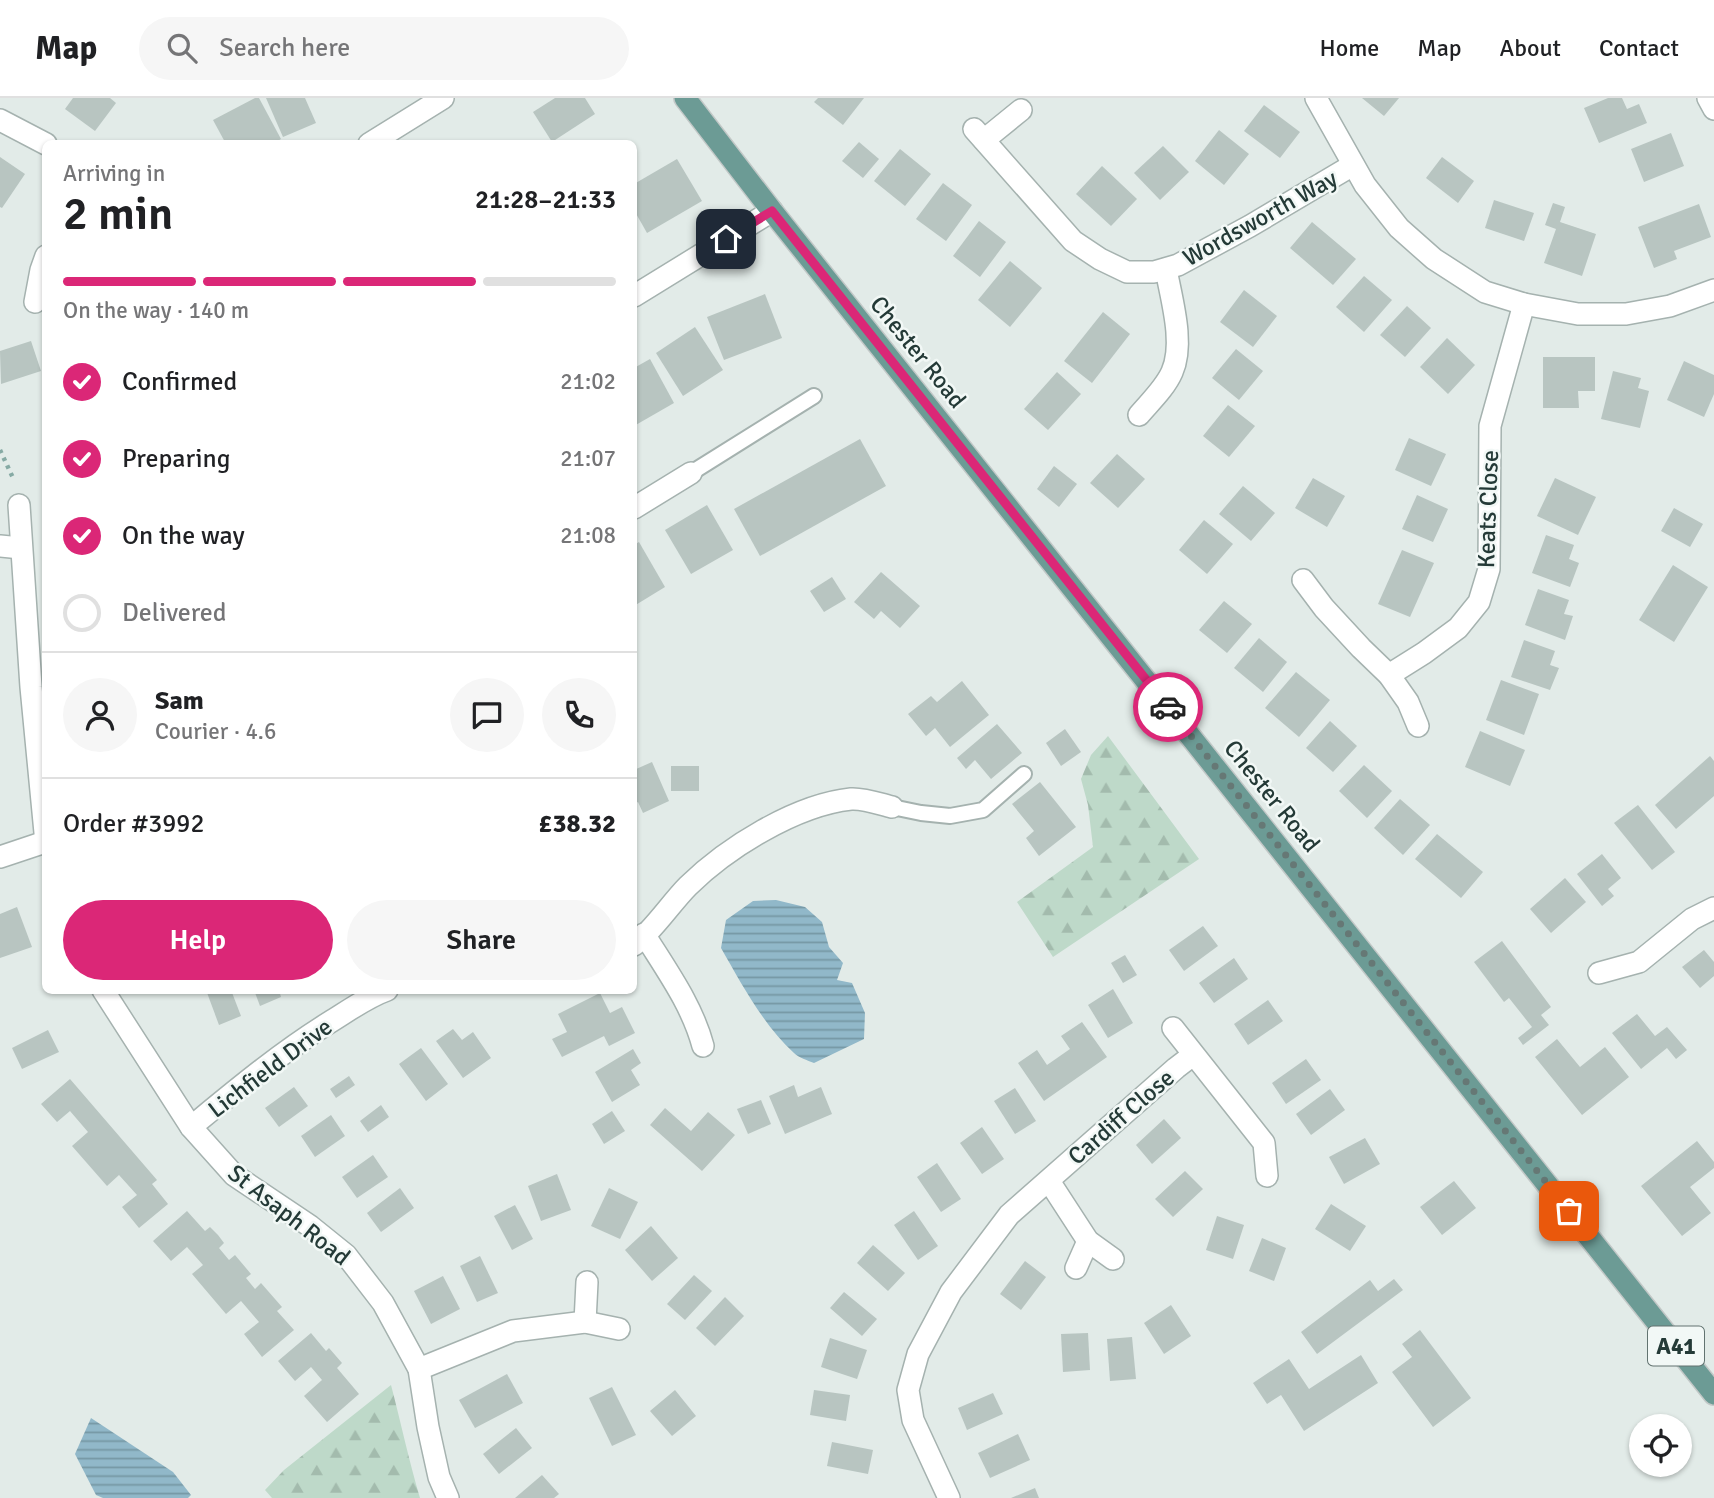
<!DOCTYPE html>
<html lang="en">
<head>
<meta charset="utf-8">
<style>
  :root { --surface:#fff; --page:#f6f6f6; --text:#202124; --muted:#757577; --line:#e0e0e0; --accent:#db2777 }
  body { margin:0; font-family:Signika,sans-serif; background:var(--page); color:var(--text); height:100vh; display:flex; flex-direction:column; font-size:26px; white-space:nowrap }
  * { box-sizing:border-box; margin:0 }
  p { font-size:23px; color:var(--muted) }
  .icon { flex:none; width:38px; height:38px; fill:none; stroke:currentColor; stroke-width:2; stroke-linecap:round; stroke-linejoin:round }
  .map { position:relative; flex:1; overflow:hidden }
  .sheet { position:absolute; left:42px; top:42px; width:595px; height:854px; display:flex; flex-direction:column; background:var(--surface); border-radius:10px; box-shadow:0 2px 5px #0004 }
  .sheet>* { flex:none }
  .tools { position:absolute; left:1629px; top:1316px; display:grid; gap:14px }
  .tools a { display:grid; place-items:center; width:63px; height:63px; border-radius:50%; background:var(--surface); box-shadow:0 2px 5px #0004; font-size:35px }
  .pin { position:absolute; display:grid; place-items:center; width:60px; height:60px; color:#fff; margin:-30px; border-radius:14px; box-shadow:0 4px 10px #0006 }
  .courier { position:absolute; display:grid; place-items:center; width:70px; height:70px; margin:-35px; border:5px solid #db2777; border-radius:50%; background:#fff; color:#222; box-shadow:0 2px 9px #0007 }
  .summary em { font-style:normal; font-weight:600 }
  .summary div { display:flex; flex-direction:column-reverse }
  .summary { display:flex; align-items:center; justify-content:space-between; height:119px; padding:0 21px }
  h1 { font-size:46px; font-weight:600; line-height:52px }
  .bar { display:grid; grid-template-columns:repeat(4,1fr); gap:10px 7px; align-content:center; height:84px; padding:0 21px }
  .bar i { height:9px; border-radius:5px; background:var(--line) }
  .bar .on { background:var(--accent) }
  .bar p { grid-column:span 4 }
  .line { display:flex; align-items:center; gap:18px; padding:0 21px; border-top:2px solid var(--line) }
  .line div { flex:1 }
  .round { display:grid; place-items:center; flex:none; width:74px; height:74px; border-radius:37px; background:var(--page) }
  ol { padding:0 21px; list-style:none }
  li { display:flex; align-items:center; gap:21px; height:77px }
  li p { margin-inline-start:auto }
  li .icon { padding:7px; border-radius:50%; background:var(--accent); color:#fff; stroke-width:4 }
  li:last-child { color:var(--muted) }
  li i { width:38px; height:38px; border:4px solid var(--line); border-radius:50% }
  .cta { display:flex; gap:14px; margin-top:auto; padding:14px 21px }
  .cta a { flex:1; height:80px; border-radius:42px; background:var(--accent); color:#fff; font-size:28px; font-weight:600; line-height:80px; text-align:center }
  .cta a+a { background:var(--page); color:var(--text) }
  header { display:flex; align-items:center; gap:42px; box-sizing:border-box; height:98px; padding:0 35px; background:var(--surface); border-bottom:2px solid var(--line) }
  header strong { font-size:33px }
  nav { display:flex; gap:38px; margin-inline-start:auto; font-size:24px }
  .search { width:490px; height:63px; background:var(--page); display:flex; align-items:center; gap:18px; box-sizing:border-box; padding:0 24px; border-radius:38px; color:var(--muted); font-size:26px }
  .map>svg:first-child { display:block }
  .forest { fill:url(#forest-firs) }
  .water { fill:url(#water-rules) }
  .building { fill:#b8c5c1 }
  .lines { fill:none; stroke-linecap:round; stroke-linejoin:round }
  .service-casing { stroke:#a5b2af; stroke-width:18 }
  .minor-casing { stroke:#a5b2af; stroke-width:24 }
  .primary-casing { stroke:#c2c8c7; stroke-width:24 }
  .path { stroke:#86aaa4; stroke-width:4.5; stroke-dasharray:3.5 5; stroke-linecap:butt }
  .service { stroke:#fff; stroke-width:14 }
  .minor { stroke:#fff; stroke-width:21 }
  .primary { stroke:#6c9b95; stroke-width:21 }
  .done { stroke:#667875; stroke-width:7; stroke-dasharray:0 12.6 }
  .route { stroke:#db2777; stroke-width:9 }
  .labels { text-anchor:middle; stroke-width:5; stroke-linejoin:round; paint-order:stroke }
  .shield { fill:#f2f8f6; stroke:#627370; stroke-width:2 }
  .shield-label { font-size:23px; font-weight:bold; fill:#243a37 }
  .street-label { font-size:24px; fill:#243a37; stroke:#f2f8f6 }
</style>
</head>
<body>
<header>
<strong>Map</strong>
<div class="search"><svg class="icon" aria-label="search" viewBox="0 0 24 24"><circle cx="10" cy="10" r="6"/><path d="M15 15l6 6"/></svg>Search here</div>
<nav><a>Home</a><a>Map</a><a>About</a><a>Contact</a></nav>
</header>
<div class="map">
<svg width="1714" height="1400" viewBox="0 0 1714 1400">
  <defs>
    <pattern id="forest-firs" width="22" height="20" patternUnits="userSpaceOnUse" patternTransform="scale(1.75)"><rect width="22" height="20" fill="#bed9c9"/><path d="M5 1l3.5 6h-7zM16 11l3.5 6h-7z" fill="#a3bbad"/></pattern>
    <pattern id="water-rules" width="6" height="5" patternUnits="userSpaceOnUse" patternTransform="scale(1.75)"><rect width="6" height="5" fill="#91b8c9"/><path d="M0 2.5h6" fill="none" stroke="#7697a4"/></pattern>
  </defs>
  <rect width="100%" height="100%" fill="#e2ebe8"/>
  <g class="forest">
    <path d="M1108,638L1199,761L1053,859L1017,804L1093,749L1088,707L1081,681L1091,657Z"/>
    <path d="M391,1287C401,1325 409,1363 420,1400H272L265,1392L284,1372Z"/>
  </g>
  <g class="water">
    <path d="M776,802L805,809L822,824L829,849L843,865L837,882L852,885L865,915L864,941L814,965C807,962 799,960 794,955C764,928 741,885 721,850L726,822L753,803Z"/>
    <path d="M91,1320L173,1374L191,1397L188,1400H103L96,1397L75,1356Z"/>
  </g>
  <g class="building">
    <path d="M73,0H110L116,5L95,33L65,11Z"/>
    <path d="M255,0H259L281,41L273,46H226L213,22Z"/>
    <path d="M266,0H305L316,25L283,39Z"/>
    <path d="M555,0H585L595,16L552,44L533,14Z"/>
    <path d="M818,0H864L843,27L814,4Z"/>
    <path d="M1362,0H1399L1384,18Z"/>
    <path d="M1608,0H1622L1627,11L1639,6L1647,25L1599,45L1584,10Z"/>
    <path d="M1264,7L1300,34L1280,60L1244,33Z"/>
    <path d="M1219,32L1249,56L1224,87L1195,63Z"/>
    <path d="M1671,35L1684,68L1644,84L1631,51Z"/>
    <path d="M859,44L879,61L863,80L842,63Z"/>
    <path d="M1163,48L1189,74L1160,102L1134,75Z"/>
    <path d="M900,51L931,76L905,108L874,83Z"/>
    <path d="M0,59L25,76L2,110L0,109Z"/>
    <path d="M1442,59L1474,83L1458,105L1426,80Z"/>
    <path d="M677,61L702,103L647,135L634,112V86Z"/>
    <path d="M1102,68L1137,101L1111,128L1076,96Z"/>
    <path d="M943,85L972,107L946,143L916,121Z"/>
    <path d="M1494,102L1534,115L1524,143L1485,130Z"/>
    <path d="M1553,105L1565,109L1560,124L1596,136L1582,178L1544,165L1556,131L1545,127Z"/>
    <path d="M1699,106L1711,139L1674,153L1677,161L1654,170L1638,129Z"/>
    <path d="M979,123L1006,144L980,179L953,158Z"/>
    <path d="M1312,124L1356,161L1333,187L1290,150Z"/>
    <path d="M1010,163L1042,190L1010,229L978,202Z"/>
    <path d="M1364,178L1392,202L1364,234L1336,209Z"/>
    <path d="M1244,192L1277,218L1253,249L1220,224Z"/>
    <path d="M765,196L782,240L724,262L707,219Z"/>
    <path d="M1407,208L1431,230L1405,259L1380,237Z"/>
    <path d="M1103,214L1130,236L1092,285L1064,263Z"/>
    <path d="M695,229L723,272L683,298L656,255Z"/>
    <path d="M1447,240L1475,267L1448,296L1420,269Z"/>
    <path d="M31,243L41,273L1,286L0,253Z"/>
    <path d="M1236,251L1263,273L1239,302L1212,280Z"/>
    <path d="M1543,259H1595V293H1578L1579,310H1543Z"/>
    <path d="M650,261L674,305L634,328V270Z"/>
    <path d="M1684,263L1714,277V296L1704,319L1667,302Z"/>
    <path d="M1613,273L1641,280L1638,290L1649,293L1640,330L1601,321Z"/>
    <path d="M1057,274L1081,296L1048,332L1024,311Z"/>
    <path d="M1228,307L1255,328L1229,359L1203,338Z"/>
    <path d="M1409,340L1446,356L1431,388L1395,372Z"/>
    <path d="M860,341L886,388L760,458L734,411Z"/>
    <path d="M1117,356L1145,381L1118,410L1090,385Z"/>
    <path d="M1054,368L1077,386L1059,409L1037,391Z"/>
    <path d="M1313,380L1345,398L1327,429L1295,410Z"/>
    <path d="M1555,380L1596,399L1578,437L1537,418Z"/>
    <path d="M1243,388L1275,415L1251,443L1219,416Z"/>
    <path d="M1417,397L1448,411L1433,444L1402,431Z"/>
    <path d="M707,407L733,452L691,476L665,432Z"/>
    <path d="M1674,410L1703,426L1690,449L1661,433Z"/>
    <path d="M1204,422L1233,446L1207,476L1179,452Z"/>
    <path d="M1546,437L1574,447L1569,461L1579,465L1570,489L1532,475Z"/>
    <path d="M639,444L665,489L634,508V447Z"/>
    <path d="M1402,452L1434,465L1410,519L1378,506Z"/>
    <path d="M1673,467L1708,489L1674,544L1639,522Z"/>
    <path d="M881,474L920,508L900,530L881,513L874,521L854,504Z"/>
    <path d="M832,479L846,501L824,514L810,493Z"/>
    <path d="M1538,491L1569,502L1564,516L1573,518L1565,542L1525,527Z"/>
    <path d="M1224,503L1252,526L1227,555L1199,532Z"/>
    <path d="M1259,540L1287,564L1263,594L1234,570Z"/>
    <path d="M1524,542L1555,553L1550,567L1559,570L1550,592L1511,579Z"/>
    <path d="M1296,574L1330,602L1299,639L1265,610Z"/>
    <path d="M1501,582L1539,596L1524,637L1486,622Z"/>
    <path d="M962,583L989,617L950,649L935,630L926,638L908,616L931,598L937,604Z"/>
    <path d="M1330,623L1357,648L1333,674L1306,650Z"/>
    <path d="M997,626L1022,655L991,681L975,662L966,671L957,660Z"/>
    <path d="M1065,631L1081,654L1061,668L1046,645Z"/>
    <path d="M1480,633L1525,652L1510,688L1465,669Z"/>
    <path d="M1710,658L1714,663V698L1676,731L1655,707Z"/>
    <path d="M652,664L669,703L643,715L638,704L634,706V672Z"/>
    <path d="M1364,667L1392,693L1367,720L1339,693Z"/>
    <rect x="671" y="668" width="28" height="25"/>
    <path d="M1040,684L1076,729L1039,758L1026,740L1034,733L1012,706Z"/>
    <path d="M1400,701L1430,727L1403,757L1374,730Z"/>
    <path d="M1638,707L1675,754L1652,772L1614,725Z"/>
    <path d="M1437,736L1483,774L1461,800L1415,761Z"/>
    <path d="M1602,756L1621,780L1608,791L1614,798L1602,808L1577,776Z"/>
    <path d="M1565,780L1586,804L1551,835L1530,811Z"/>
    <path d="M17,809L32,849L0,860V816Z"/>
    <path d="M1203,828L1218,848L1184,873L1169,852Z"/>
    <path d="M1502,843L1551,909L1541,917L1549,927L1523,947L1518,940L1532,929L1509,900L1504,904L1474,864Z"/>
    <path d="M1704,852L1714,864V878L1700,890L1682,869Z"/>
    <path d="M1125,857L1137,877L1123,885L1111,865Z"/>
    <path d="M1234,860L1248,881L1214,905L1199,885Z"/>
    <path d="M1113,891L1133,925L1108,940L1088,907Z"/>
    <path d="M206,892H231L241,918L219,927Z"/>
    <path d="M254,892H279L281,899L260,908Z"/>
    <path d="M600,895L610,915L622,909L635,935L609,948L604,938L562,959L552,941L567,934L558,916Z"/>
    <path d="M1268,902L1283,923L1248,947L1234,926Z"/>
    <path d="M1637,916L1655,938L1667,929L1687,952L1676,961L1667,950L1641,971L1612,935Z"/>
    <path d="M1082,924L1107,959L1044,1003L1018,965L1037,952L1047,967L1070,951L1061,938Z"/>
    <path d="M453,931L462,942L473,934L491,960L463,980L436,943Z"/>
    <path d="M48,932L59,954L22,971L12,950Z"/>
    <path d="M1557,941L1580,969L1605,949L1629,979L1582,1017L1535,959Z"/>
    <path d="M421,950L448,986L426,1003L399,966Z"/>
    <path d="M633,951L641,965L631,972L640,987L612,1004L595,974Z"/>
    <path d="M1306,961L1321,982L1286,1006L1272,985Z"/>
    <path d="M349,978L355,987L336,1000L330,991Z"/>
    <path d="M70,981L157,1082L152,1086L168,1106L139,1130L122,1109L137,1097L119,1077L107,1088L72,1048L88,1034L70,1013L57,1024L41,1006Z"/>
    <path d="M794,987L798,999L821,989L832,1016L785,1036L769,998Z"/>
    <path d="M294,989L308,1008L279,1029L265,1010Z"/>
    <path d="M1015,990L1036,1023L1015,1036L994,1003Z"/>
    <path d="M1330,991L1345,1012L1311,1037L1296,1016Z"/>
    <path d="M761,1002L771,1026L748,1036L737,1011Z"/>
    <path d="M381,1007L389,1019L368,1034L360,1023Z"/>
    <path d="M665,1010L691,1033L708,1014L735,1037L702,1073L650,1027Z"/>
    <path d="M612,1013L625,1033L604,1046L592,1026Z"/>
    <path d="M331,1017L345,1038L315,1059L301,1038Z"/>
    <path d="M1164,1021L1181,1040L1152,1066L1136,1047Z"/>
    <path d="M982,1029L1004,1061L982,1076L960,1045Z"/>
    <path d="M1365,1040L1380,1066L1344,1086L1329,1059Z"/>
    <path d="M1697,1043L1714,1064V1070L1690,1089L1711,1115L1682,1138L1641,1088Z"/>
    <path d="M373,1057L388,1079L357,1100L342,1079Z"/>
    <path d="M937,1065L961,1101L941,1114L917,1079Z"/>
    <path d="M1185,1073L1203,1091L1173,1119L1155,1101Z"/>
    <path d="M557,1076L571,1112L541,1123L528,1088Z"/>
    <path d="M1454,1083L1476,1110L1442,1137L1420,1109Z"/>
    <path d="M400,1090L414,1110L381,1134L367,1115Z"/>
    <path d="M609,1090L638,1104L620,1141L591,1128Z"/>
    <path d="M1331,1106L1366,1128L1350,1153L1315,1131Z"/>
    <path d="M515,1107L533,1141L512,1152L494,1118Z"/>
    <path d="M187,1113L205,1133L210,1129L218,1137L224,1145L219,1150L229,1162L235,1157L251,1176L246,1180L255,1191L261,1185L282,1209L277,1213L294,1232L262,1259L244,1236L259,1224L241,1203L226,1216L192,1176L203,1167L187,1149L171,1163L153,1143Z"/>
    <path d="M914,1113L938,1148L918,1162L894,1127Z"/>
    <path d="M1217,1118L1244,1127L1233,1161L1206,1152Z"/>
    <path d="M651,1128L678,1160L652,1183L625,1152Z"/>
    <path d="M1262,1140L1286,1150L1274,1183L1249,1173Z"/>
    <path d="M873,1147L905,1175L888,1193L857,1165Z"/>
    <path d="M480,1158L498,1195L477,1204L460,1168Z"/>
    <path d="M1025,1163L1046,1179L1021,1212L1000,1196Z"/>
    <path d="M694,1177L712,1193L685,1222L667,1206Z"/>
    <path d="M443,1178L460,1211L431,1226L414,1193Z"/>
    <path d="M1394,1181L1403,1192L1317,1256L1301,1234L1370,1182L1378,1193Z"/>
    <path d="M844,1194L877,1221L862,1238L830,1210Z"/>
    <path d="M725,1199L744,1218L715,1248L696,1230Z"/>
    <path d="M1171,1207L1191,1238L1164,1256L1144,1225Z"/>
    <path d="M1420,1232L1471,1300L1433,1329L1392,1274L1412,1259L1402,1246Z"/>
    <path d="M311,1235L326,1253L329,1250L342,1265L337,1270L359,1296L327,1324L304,1298L322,1282L311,1269L295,1283L278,1263Z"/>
    <path d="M1088,1235L1090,1272L1063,1274L1061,1236Z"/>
    <path d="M1132,1239L1136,1281L1110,1283L1107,1241Z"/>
    <path d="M830,1240L867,1252L857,1281L821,1269Z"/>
    <path d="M1361,1257L1378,1285L1304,1333L1281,1297L1267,1306L1253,1285L1289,1261L1309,1291Z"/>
    <path d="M507,1276L523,1305L475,1330L459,1302Z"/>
    <path d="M612,1289L636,1337L612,1348L589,1300Z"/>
    <path d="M675,1292L696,1318L672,1338L650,1313Z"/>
    <path d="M814,1292L850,1297L846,1323L810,1317Z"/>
    <path d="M993,1295L1003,1316L967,1332L958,1310Z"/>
    <path d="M516,1330L532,1350L499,1376L483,1356Z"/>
    <path d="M1018,1336L1030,1362L990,1380L978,1355Z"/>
    <path d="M832,1344L873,1352L868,1376L827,1368Z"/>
    <path d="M542,1377L559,1396L554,1400H515Z"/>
    <path d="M1035,1390L1039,1400H1011Z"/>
  </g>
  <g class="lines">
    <g class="service-casing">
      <g id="service">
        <path d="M691,375L814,298"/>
        <path d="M892,709L921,715L950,718L983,712L1024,676"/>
      </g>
    </g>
    <g class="minor-casing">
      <g id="minor">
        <path d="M1316,0L1365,87L1399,130L1434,161L1485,194L1524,206L1578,216H1626L1670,208L1714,192"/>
        <path d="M1708,0L1714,11"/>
        <path d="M0,22L46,46"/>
        <path d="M974,31L1073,143L1100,161L1127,174H1154L1178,167L1250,128L1353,67"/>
        <path d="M984,42L1021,12"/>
        <path d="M369,46L443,0"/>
        <path d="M634,198L772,113"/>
        <path d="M35,204L41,172L46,158"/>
        <path d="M1139,317C1150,304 1165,290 1172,274C1185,245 1171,200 1166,171"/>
        <path d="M19,407L31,589L46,745"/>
        <path d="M634,410L691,375"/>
        <path d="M0,448L21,450"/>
        <path d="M1303,482L1324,510L1361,550L1389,577L1408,604L1418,628"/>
        <path d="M1389,577L1424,555L1458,530L1479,504L1489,471L1490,328L1524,206"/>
        <path d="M0,759L45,744"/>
        <path d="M644,836C667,873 692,907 703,948"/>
        <path d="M634,847C652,834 671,805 688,788C727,750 795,707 851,701C863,700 880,706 892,709"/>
        <path d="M1599,875L1639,864L1692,821L1714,810"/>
        <path d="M103,892L191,1029L234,1077L310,1128L346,1157L383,1205L419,1271L428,1329L439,1379L448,1400"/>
        <path d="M1173,930L1264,1045L1267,1078"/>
        <path d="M191,1029C236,992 280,955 330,924C348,913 367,899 387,892"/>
        <path d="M1049,1083L1088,1143L1113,1161"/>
        <path d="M1076,1170L1088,1143"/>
        <path d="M585,1224L587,1184"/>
        <path d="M419,1271L513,1233L585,1224L619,1231"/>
        <path d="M949,1400L913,1322L908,1292L918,1256L951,1194L1009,1117L1176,970L1193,957"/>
      </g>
    </g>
    <g class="primary-casing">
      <path id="primary" d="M685,0L772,113L1714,1296"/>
    </g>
    <path class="path" d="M0,352L13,380"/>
    <use href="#service" class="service"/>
    <use href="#minor" class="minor"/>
    <use href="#primary" class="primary"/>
  </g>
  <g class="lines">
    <path class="done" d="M1168,609L1569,1113"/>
    <path class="route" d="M726,141L772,113L1168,609"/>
  </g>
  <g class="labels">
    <rect class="shield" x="1648" y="1228.5" width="56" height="39" rx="5"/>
    <g class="shield-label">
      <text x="1676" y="1256">A41</text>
    </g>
    <g class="street-label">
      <text transform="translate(1260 120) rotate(-29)" y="8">Wordsworth Way</text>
      <text transform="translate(918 254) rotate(51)" y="8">Chester Road</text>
      <text transform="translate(1488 411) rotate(-88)" y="8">Keats Close</text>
      <text transform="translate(1272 698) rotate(51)" y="8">Chester Road</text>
      <text transform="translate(270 970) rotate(-37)" y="8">Lichfield Drive</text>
      <text transform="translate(1121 1019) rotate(-41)" y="8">Cardiff Close</text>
      <text transform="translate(289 1117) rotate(38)" y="8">St Asaph Road</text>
    </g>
  </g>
</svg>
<div class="tools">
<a><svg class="icon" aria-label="locate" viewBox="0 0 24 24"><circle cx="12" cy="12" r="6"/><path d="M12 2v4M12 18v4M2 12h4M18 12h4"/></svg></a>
</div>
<div class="pin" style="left:1569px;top:1113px;background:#ea580c"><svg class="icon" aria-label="bag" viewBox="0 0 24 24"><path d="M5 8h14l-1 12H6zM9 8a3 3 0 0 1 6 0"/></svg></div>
<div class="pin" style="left:726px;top:141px;background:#1f2937"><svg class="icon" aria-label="home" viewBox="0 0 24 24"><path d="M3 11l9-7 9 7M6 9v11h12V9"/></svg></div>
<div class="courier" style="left:1168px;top:609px"><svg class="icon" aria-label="car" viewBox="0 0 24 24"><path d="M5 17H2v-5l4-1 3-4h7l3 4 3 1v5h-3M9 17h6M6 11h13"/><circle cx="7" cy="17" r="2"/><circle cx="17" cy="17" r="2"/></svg></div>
<section class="sheet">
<div class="summary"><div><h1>2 min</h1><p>Arriving in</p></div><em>21:28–21:33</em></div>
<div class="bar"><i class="on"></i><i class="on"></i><i class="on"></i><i></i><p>On the way · 140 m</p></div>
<ol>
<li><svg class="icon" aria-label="check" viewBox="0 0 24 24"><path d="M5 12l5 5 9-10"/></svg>Confirmed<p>21:02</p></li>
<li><svg class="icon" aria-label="check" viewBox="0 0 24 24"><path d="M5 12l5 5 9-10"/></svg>Preparing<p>21:07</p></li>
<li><svg class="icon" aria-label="check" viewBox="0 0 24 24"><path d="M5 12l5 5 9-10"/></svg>On the way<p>21:08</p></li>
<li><i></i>Delivered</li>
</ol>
<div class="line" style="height:126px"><a class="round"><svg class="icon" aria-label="person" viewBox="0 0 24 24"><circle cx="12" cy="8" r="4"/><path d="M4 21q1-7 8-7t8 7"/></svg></a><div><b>Sam</b><p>Courier · 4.6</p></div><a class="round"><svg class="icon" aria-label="chat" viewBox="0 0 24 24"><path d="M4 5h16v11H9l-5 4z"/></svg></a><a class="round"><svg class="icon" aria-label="phone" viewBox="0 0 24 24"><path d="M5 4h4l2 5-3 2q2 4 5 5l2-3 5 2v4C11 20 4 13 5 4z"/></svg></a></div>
<div class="line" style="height:91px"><div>Order #3992</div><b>£38.32</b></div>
<div class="cta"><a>Help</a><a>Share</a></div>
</section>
</div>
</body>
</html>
